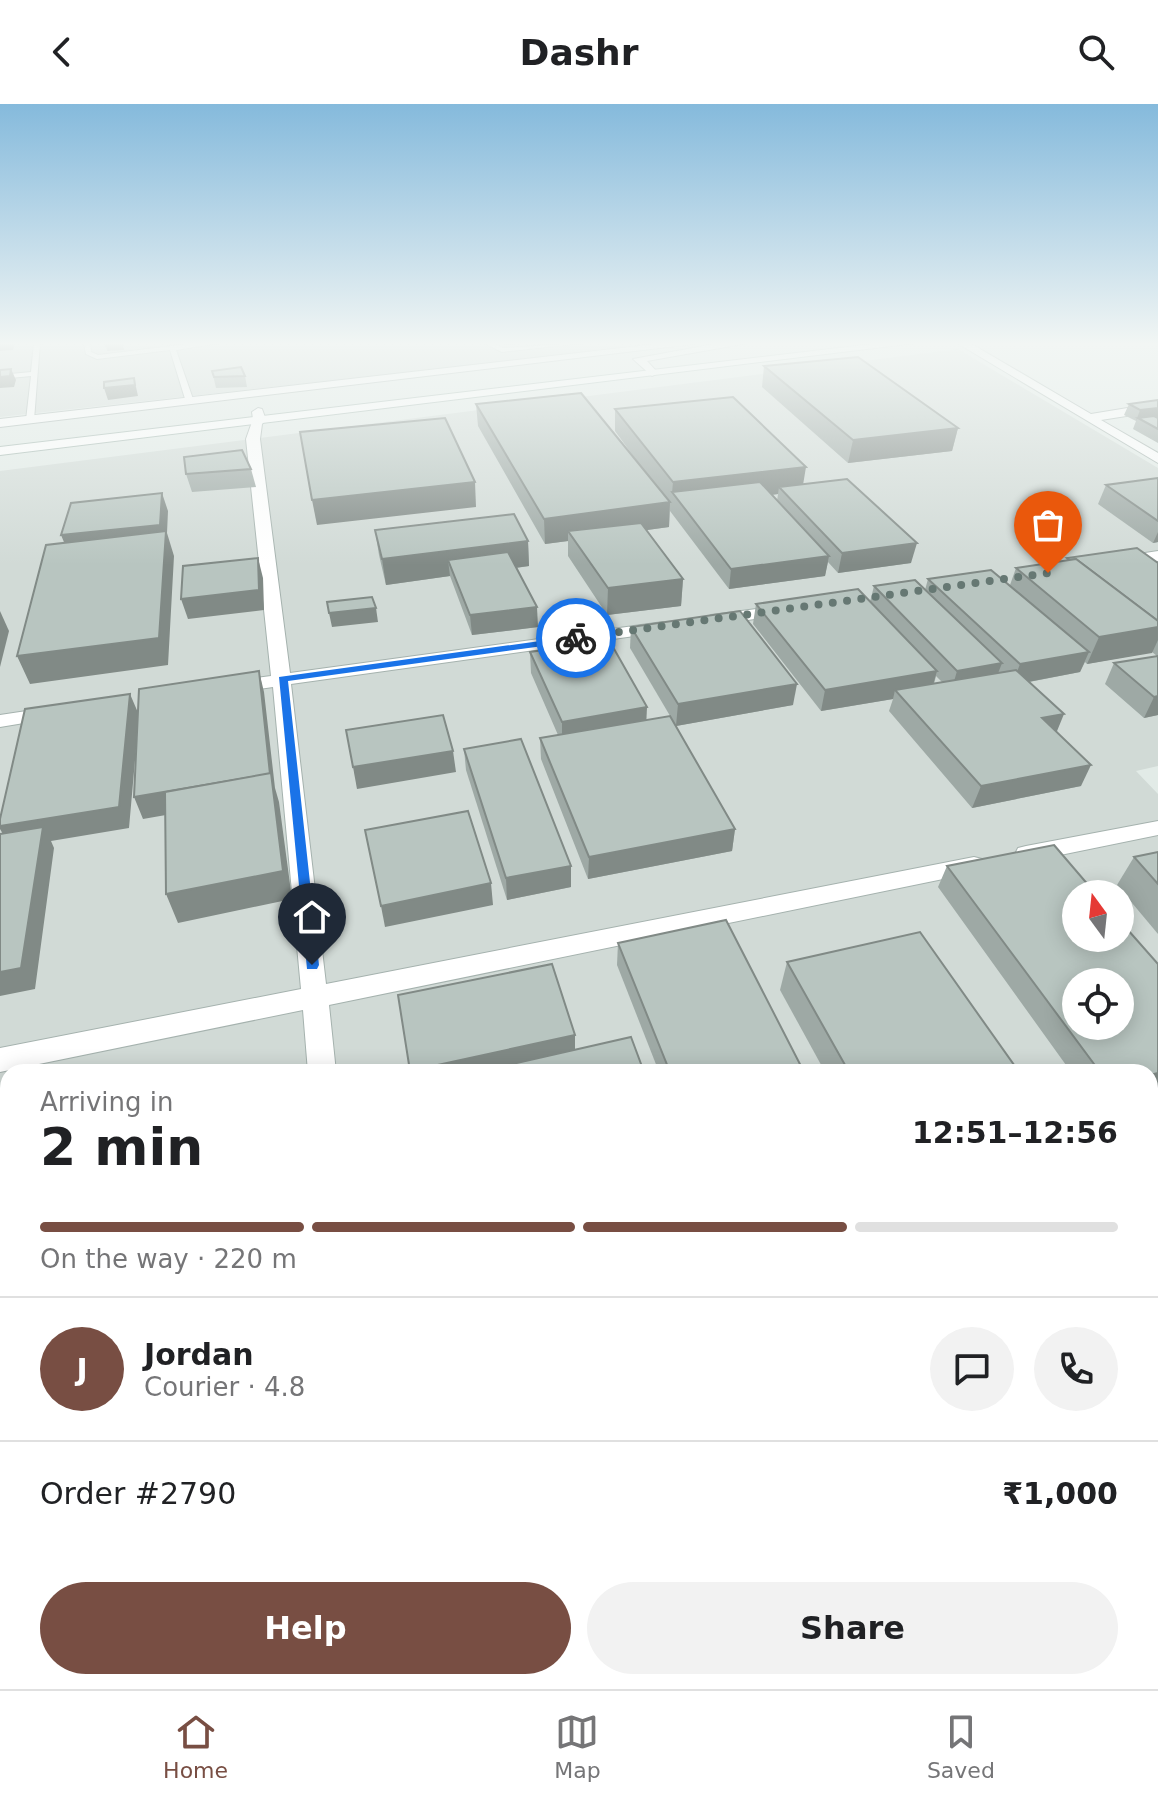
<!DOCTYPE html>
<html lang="en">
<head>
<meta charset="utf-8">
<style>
  :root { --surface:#fff; --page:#f2f2f2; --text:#202124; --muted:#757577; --line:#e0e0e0; --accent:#784e43 }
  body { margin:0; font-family:"DejaVu Sans",sans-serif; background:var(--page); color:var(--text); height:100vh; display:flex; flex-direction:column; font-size:30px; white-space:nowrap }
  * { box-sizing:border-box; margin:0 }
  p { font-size:26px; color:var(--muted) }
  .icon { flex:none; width:44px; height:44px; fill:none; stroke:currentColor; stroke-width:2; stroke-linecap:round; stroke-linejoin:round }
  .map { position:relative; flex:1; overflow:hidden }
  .panel { position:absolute; left:0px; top:960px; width:1158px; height:626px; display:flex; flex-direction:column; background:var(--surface); border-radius:24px 24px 0 0; box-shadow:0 4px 20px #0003 }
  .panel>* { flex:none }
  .needle { width:52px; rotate:345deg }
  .fabs { position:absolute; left:1062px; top:776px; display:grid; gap:16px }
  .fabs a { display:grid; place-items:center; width:72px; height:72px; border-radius:50%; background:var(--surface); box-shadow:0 4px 20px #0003; font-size:40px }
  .pin { position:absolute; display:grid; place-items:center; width:68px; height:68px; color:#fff; margin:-82px -34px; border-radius:50% 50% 50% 0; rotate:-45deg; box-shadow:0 0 8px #0007 }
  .pin .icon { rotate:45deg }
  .courier { position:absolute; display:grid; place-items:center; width:80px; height:80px; margin:-40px; border:6px solid #1a73e8; border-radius:50%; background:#fff; color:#222; box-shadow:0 2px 10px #0007 }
  .headline em { font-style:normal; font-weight:600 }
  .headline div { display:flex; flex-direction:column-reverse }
  .headline { display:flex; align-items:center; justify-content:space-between; height:136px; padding:0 40px }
  h1 { font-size:52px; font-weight:600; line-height:60px }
  .bar { display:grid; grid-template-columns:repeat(4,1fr); gap:12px 8px; align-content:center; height:96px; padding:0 40px }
  .bar i { height:10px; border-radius:6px; background:var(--line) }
  .bar .active { background:var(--accent) }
  .bar p { grid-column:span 4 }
  .line { display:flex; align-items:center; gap:20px; padding:0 40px; border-top:2px solid var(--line) }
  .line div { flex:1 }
  .round { display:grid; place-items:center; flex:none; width:84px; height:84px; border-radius:42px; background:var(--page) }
  .button { display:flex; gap:16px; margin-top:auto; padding:16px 40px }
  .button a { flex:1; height:92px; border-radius:48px; background:var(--accent); color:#fff; font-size:32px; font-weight:600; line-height:92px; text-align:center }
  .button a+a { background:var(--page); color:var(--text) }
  header { display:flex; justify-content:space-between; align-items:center; height:104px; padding:0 40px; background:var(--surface); font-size:36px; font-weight:600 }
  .tab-bar { display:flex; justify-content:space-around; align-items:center; height:112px; border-top:2px solid var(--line); background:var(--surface); font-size:22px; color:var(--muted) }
  .tab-bar a { display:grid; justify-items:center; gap:4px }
  .tab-bar .active { color:var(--accent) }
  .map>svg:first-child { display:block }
  .built { fill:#d1dad6; fill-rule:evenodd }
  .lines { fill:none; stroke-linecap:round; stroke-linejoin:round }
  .service-casing { stroke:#a5b2ae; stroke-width:2 }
  .minor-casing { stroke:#a5b2ae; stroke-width:2 }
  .secondary-casing { stroke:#a2b5ae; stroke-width:2 }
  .service { fill:#fff; fill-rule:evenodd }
  .minor { fill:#fff; fill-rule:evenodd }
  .secondary { fill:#fff; fill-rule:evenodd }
  .wall { fill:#9ea9a5; fill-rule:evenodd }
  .shaded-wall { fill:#818a86 }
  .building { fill:#b8c5c0; stroke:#818a86; stroke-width:2; fill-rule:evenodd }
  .route { fill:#1a73e8 }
  .done { stroke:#667873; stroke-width:8; stroke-dasharray:0 14.4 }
</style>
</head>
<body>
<header><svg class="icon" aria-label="back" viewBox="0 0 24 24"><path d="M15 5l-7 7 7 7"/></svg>Dashr<svg class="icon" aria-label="search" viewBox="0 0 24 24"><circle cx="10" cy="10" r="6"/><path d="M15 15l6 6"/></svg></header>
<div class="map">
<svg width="1158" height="1585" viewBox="0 0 1158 1585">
  <rect width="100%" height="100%" fill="#e2ebe7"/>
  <g class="built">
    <path d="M0,239H670L0,313Z"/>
    <path d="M958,245L1158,364V662L1136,667L1158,690V1585H0V367ZM1076,790H1120V834H1076ZM1076,878H1120V922H1076ZM8,968H1150V1578H8Z"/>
  </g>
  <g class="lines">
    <g class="service-casing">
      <g id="service">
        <path d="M34,239H40L34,316L30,318L26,316L31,272L0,275V271L31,268Z"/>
        <path d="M84,239H90L91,248L98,251L197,239H219L176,246L194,298L190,300L186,298L170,246L97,255L86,250Z"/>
        <path d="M484,239H493L503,244L583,239L502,248Z"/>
      </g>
    </g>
    <g class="minor-casing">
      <g id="minor">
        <path d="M665,239H701L0,323V315Z"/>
        <path d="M720,239H748L647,257L658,269L652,272L633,255Z"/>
        <path d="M957,239H970L1091,310L1158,299V307L1101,316L1158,349V359Z"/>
        <path d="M258,304L262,305L266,316L262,320L260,335L290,569L663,518L672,523L663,528L291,580L326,880L974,753L982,755L986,761L982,767L329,901L336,968H308L303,906L0,968V944L301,885L273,583L232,589L223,583L232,577L271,572L246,335L253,315L252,308Z"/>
        <path d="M1158,447V457L1119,463L1111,458L1119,453Z"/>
        <path d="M786,501L792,502L795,506L792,510L711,521L702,516L711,511Z"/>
        <path d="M53,603L63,609L60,613L0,623V611Z"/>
        <path d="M1158,717V731L1026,758L1018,756L1015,750L1018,744L1026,742Z"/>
        <path d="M1158,1393V1431L1150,1433V1395Z"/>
        <rect x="361" y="1578" width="42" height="7"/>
        <path d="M646,1578H706L703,1585H644Z"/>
      </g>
    </g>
    <g class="secondary-casing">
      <path id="secondary" d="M881,239H916L0,351V343Z"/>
    </g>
    <use href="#service" class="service"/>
    <use href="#minor" class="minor"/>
    <use href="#secondary" class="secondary"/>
  </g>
  <g class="wall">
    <path d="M764,262L958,324L952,347L848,359L762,283Z"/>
    <path d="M212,267L245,272L247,283L216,284Z"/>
    <path d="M1158,296V339L1133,325L1136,317L1124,311L1129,300Z"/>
    <path d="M476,300L642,364L615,327V305L803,380L911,459L838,469L828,458L825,472L729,485L670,407V401L669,423L647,426L683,475L681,502L607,511L568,452V437L545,440L478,322ZM778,390L777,397L772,391Z"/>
    <path d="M251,365L256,383L192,388L186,370Z"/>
    <path d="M1158,374V438L1153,439L1098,400L1106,381Z"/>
    <path d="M375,426L528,437L529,462L516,464L538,523L472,531L450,472L386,481L379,451Z"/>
    <path d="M1067,454L1158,459V611L1144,614L1105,580L1114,559L1157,552L1152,548L1087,560L1085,558L1080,568L1029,578L1056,628L1081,682L972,704L889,607L893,595L821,607L753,520L756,500L870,498L874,482L925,486L928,475L1010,481L1016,464L1066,457ZM936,572L942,578L934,580Z"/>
    <path d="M631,523L793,601L676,622L630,544Z"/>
    <path d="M530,548L647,616L735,725L732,747L588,775L541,655L540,634L558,631L531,569Z"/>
    <path d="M464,645L571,762V783L507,796L466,666Z"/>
    <path d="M1158,748V830L1117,781L1134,753Z"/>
    <path d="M947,762L1158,860V986L1150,988V968H1071L938,783Z"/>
    <path d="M618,839L804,968H659L617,861Z"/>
    <path d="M787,858L1019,968H825L780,886Z"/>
    <path d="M839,1578H998L1001,1585H841Z"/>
    <path d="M1016,1578H1150L1158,1585H1019Z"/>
  </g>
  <g class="shaded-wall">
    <path d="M0,239H15L13,246L0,247Z"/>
    <path d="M123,239L124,246L107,247L106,242Z"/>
    <path d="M504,239H526L504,241Z"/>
    <path d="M11,265L16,276L14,283L0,284V273Z"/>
    <path d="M134,274L138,292L108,296L104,284Z"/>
    <path d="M1158,304V315L1138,314L1136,317L1140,306Z"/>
    <path d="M958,324L952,347L848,359L853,336Z"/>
    <path d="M806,363L802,387L779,383L778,390L682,401L672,389L673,378Z"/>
    <path d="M475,378L476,403L317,421L312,396Z"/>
    <path d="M162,389L168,407L167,429L174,452L168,561L30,580L17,552L69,450L61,431Z"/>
    <path d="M670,398L669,423L574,436L568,427V437L545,440L544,415Z"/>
    <path d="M1158,428V438L1153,439Z"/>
    <path d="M528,437L529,462L455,472L448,456L450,472L386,481L382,455Z"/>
    <path d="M917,439L911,459L838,469L842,449Z"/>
    <path d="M829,452L825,472L729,485L731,465Z"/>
    <path d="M258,454L263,474L264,506L188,515L181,495Z"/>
    <path d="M683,475L681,502L607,511L608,484Z"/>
    <path d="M537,503L538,523L472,531L470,511Z"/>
    <path d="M376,504L378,518L332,523L329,509Z"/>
    <path d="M0,507L9,527L0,563Z"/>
    <path d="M1158,523V536L1152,549L1087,560L1099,533Z"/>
    <path d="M1089,548L1080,568L1012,581L1020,560Z"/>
    <path d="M1002,559L994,580L951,588L957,567Z"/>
    <path d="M259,567L264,588L275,684L279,698L292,795L178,819L166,790L274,692L143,715L134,693Z"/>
    <path d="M937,567L931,588L895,586L893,595L821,607L825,586Z"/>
    <path d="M797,580L793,601L676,622L678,600Z"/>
    <path d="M130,590L139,611L129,724L51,737L54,744L35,885L0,892V868L11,744L0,725V722Z"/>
    <path d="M1158,592V611L1144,614L1154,593Z"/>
    <path d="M647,603L646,625L562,639V618Z"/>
    <path d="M1064,610L1055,632L1042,614Z"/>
    <path d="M453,647L456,668L357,685L353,663Z"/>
    <path d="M1091,661L1081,682L972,704L981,682Z"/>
    <path d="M735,725L732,747L588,775L589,753Z"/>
    <path d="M571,762V783L507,796L506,774Z"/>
    <path d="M491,779L493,801L385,823L381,802Z"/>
    <path d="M575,931V952L503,968H411L410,967Z"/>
    <path d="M1158,969V986L1150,988V971Z"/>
    <path d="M2,1340L8,1344V1470L0,1535V1352Z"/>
    <path d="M326,1578H338L339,1585H326Z"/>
  </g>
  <g class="building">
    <path d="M105,239H122V240L106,242Z"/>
    <path d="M858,253L958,324L853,336L764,262Z"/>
    <path d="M241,263L245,272L214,273L212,267Z"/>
    <path d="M11,265L10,272L0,273V266Z"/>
    <path d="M134,274L135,281L104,284V278Z"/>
    <path d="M581,289L670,398L544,415L476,300Z"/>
    <path d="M733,293L806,363L673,378L615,305Z"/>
    <path d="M1158,296V304L1140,306L1129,300Z"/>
    <path d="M1154,312L1158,314V325L1138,314Z"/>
    <path d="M445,314L475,378L312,396L300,328Z"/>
    <path d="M242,346L251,365L186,370L184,353Z"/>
    <path d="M1158,374V417L1106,381Z"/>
    <path d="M847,375L917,439L842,449L779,383Z"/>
    <path d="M760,378L829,452L731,465L672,388Z"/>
    <path d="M162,389L160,421L61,431L71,399Z"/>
    <path d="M514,410L528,437L382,455L375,426Z"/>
    <path d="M641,419L683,475L608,484L568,427Z"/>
    <path d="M166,427L159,534L17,552L46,441Z"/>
    <path d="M1137,444L1158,459V517L1076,455L1070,456L1067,454Z"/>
    <path d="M508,448L537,503L470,511L448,456Z"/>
    <path d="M258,454L259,486L181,495L183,462Z"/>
    <path d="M1076,455L1158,517V523L1099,533L1016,464Z"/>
    <path d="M991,466L1089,548L1020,560L928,475Z"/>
    <path d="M915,476L1002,559L957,567L874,482Z"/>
    <path d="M858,485L937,567L825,586L756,500Z"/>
    <path d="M372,493L376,504L329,509L327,498Z"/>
    <path d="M740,507L797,580L678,600L631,523Z"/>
    <path d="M609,536L647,603L562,618L530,548Z"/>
    <path d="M1158,552V592L1154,593L1114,559Z"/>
    <path d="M1016,566L1064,610L1042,614L1091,661L981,682L895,586Z"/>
    <path d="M259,567L270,670L134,693L139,585Z"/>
    <path d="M130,590L119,703L0,722V715L25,605Z"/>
    <path d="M443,611L453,647L353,663L346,626Z"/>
    <path d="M670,612L735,725L589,753L540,634Z"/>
    <path d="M521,635L571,762L506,774L464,645Z"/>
    <path d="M271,669L283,767L166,790L165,688Z"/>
    <path d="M468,707L491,779L381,802L365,726Z"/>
    <path d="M43,723L21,864L0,868V730Z"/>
    <path d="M1054,741L1096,790H1076V834H1120V817L1158,860V969L1150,971V968H1100L947,762ZM1076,878H1120V922H1076Z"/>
    <path d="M1158,748V780L1134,753Z"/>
    <path d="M726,816L804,968H670L618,839Z"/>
    <path d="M920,828L1019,968H849L787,858Z"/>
    <path d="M552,860L575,931L410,967L398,891Z"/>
    <path d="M631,933L644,968H477Z"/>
    <path d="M1150,1467L1158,1481V1585H1040L1037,1578H1150Z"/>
    <path d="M280,1578H326V1585H258Z"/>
    <path d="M852,1578H998L1001,1585H855Z"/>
  </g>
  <linearGradient id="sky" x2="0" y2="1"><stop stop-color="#85badc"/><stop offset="0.52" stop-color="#f2f6f4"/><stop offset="1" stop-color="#f2f6f4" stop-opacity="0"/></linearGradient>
  <rect width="1158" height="461" fill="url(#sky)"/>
  <path class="route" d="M576,532L580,537L288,577L319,861L317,865H307L279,573Z"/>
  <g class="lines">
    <path class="done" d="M576,534L1048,469"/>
  </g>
</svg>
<div class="fabs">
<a><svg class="needle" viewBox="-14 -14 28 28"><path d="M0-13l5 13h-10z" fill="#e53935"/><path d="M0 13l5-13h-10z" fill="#757577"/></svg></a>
<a><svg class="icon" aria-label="locate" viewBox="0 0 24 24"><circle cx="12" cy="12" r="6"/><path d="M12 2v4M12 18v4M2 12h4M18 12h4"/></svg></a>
</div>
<div class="pin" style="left:1048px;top:469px;background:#ea580c"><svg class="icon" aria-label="bag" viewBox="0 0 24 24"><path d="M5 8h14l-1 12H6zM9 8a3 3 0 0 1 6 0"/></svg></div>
<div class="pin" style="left:312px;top:861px;background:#1f2937"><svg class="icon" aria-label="home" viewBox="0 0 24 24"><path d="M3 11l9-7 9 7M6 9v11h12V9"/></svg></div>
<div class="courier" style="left:576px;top:534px"><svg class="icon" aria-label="bike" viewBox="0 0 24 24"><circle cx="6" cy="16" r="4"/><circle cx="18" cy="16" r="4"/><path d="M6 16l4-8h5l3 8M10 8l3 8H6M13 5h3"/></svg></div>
<section class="panel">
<div class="headline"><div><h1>2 min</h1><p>Arriving in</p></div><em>12:51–12:56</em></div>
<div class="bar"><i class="active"></i><i class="active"></i><i class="active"></i><i></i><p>On the way · 220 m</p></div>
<div class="line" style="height:144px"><b class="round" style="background:var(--accent);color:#fff">J</b><div><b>Jordan</b><p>Courier · 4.8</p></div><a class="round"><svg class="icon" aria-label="chat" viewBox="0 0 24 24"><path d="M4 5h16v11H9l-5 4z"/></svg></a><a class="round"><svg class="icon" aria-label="phone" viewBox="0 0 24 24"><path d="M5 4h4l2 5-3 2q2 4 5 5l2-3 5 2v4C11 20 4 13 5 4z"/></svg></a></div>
<div class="line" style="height:104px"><div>Order #2790</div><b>₹1,000</b></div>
<div class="button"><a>Help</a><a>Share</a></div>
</section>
</div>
<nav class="tab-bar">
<a class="active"><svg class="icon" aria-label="home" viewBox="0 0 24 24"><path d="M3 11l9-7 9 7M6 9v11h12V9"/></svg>Home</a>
<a><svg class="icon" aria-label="map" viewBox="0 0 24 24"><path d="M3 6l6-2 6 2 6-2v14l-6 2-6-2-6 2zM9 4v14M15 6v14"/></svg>Map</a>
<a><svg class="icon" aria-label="saved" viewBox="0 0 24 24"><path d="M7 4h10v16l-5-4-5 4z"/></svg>Saved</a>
</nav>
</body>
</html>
